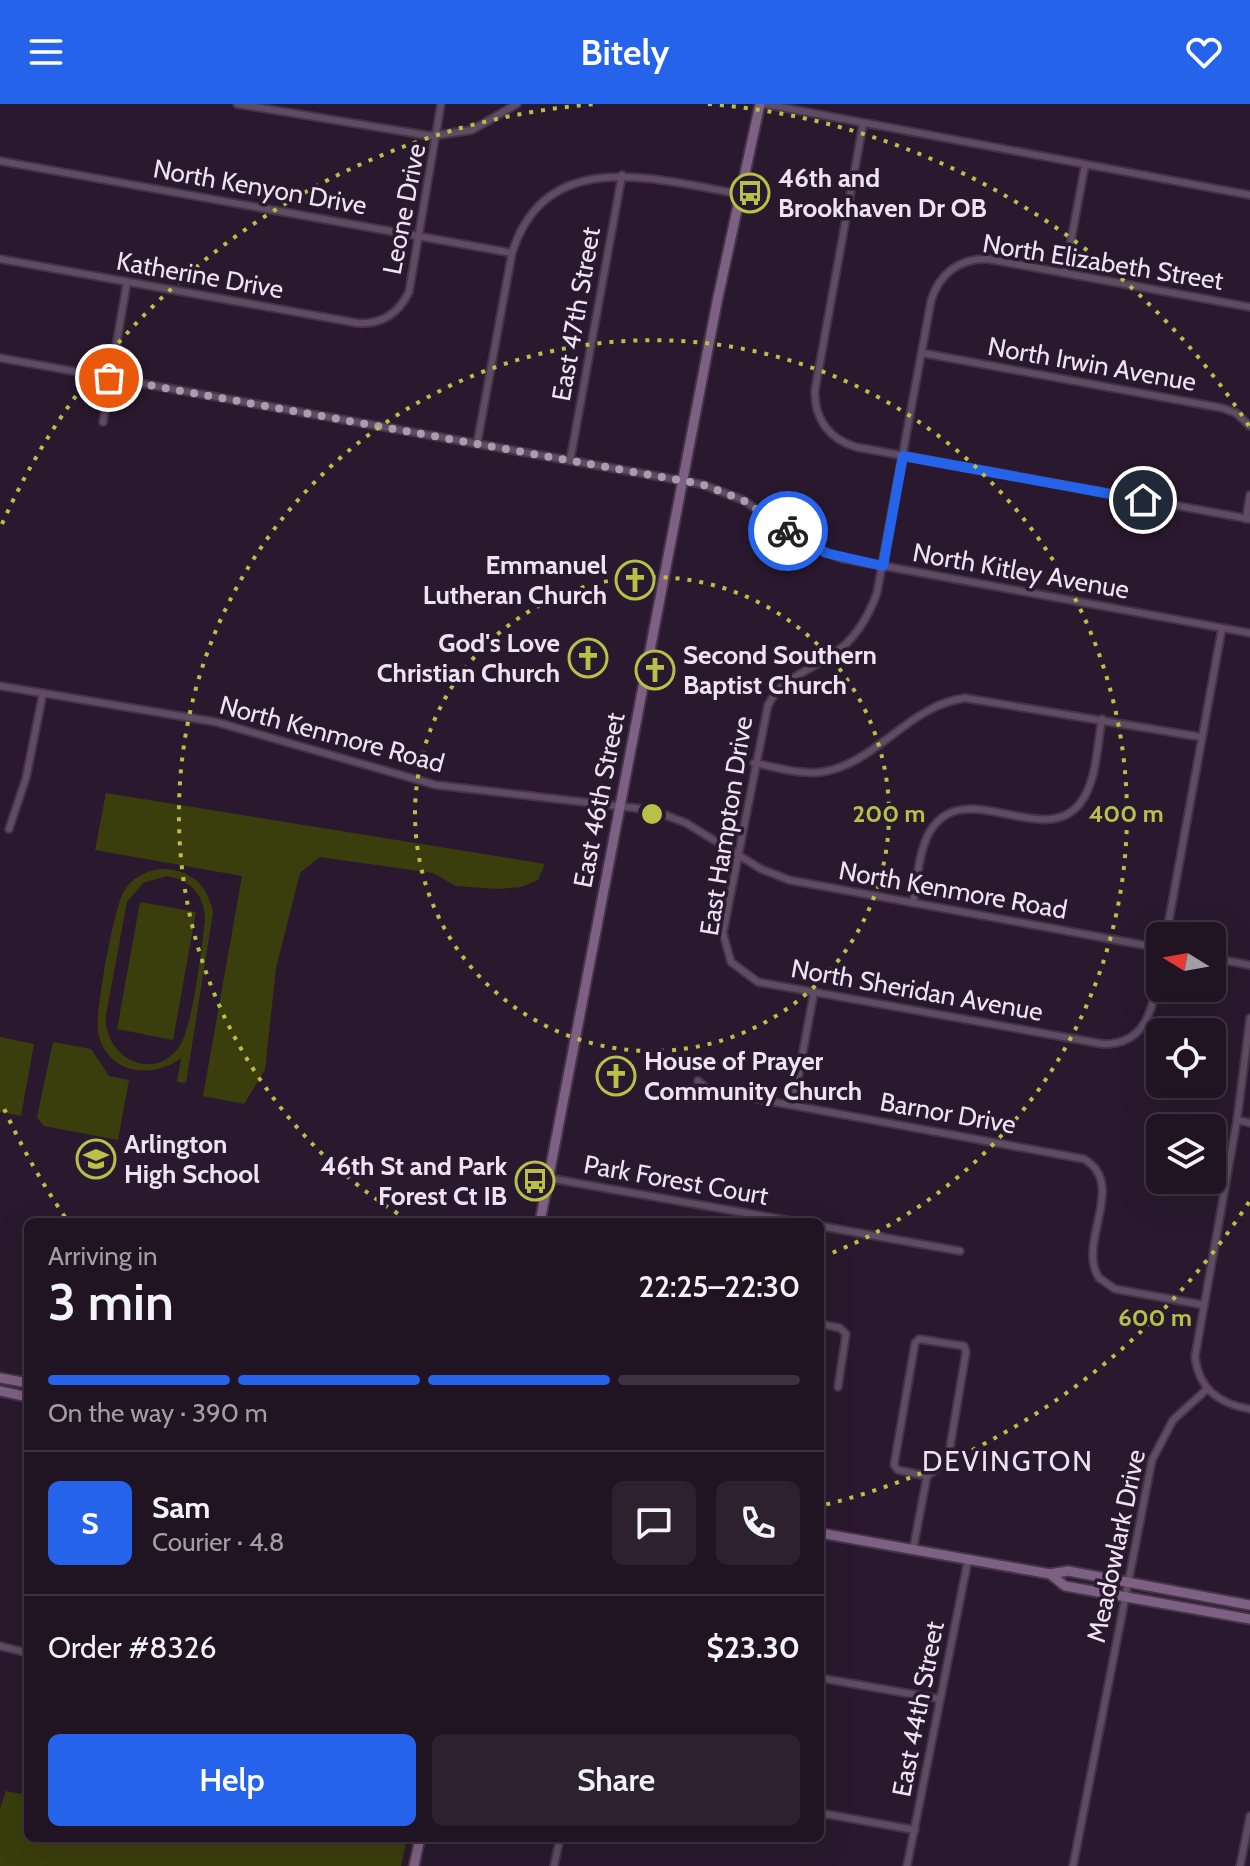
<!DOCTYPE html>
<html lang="en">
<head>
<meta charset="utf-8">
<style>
  :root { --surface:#201322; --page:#2d202f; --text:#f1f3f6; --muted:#a29ea5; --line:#3d3240; --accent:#2563eb }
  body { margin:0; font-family:Cabin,sans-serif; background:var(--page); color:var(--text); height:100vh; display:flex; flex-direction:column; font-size:30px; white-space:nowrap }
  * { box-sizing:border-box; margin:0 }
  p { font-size:26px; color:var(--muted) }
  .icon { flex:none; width:44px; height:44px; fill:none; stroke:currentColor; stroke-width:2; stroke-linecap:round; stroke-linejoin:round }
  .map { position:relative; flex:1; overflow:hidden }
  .sheet { position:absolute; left:24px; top:1114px; width:800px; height:624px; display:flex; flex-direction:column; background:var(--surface); border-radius:12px; box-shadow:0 8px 32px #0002,0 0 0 2px var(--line) }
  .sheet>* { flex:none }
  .needle { width:52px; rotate:281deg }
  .fabs { position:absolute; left:1146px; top:818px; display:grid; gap:16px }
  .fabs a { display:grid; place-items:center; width:80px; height:80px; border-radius:12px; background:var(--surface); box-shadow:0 8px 32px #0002,0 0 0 2px var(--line); font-size:40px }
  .pin { position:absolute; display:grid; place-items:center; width:68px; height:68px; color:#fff; margin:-34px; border:4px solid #fff; border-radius:50%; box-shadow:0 2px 8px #0007 }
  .courier { position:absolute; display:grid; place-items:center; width:80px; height:80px; margin:-40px; border:6px solid #2563eb; border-radius:50%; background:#fff; color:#222; box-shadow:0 2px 10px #0007 }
  .head em { font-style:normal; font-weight:600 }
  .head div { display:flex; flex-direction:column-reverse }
  .head { display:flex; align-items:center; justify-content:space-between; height:136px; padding:0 24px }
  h1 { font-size:52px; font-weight:600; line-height:60px }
  .bar { display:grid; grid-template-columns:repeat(4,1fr); gap:12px 8px; align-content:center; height:96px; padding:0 24px }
  .bar i { height:10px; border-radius:6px; background:var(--line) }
  .bar .current { background:var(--accent) }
  .bar p { grid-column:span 4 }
  .line { display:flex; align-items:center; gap:20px; padding:0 24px; border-top:2px solid var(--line) }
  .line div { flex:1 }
  .round { display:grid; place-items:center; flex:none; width:84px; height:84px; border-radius:12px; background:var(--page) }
  .primary-button { display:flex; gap:16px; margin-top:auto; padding:16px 24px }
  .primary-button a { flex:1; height:92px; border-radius:12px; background:var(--accent); color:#fff; font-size:32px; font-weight:600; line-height:92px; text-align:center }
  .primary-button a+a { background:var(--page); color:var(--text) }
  header { display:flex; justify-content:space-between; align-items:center; height:104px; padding:0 24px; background:var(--accent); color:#fff; font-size:36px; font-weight:600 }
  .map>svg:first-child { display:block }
  .green { fill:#3a3e0c; fill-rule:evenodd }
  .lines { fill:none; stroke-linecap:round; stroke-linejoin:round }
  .minor-casing { stroke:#433546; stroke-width:10 }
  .secondary-casing { stroke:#433546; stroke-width:13 }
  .minor { stroke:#5f4c64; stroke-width:6 }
  .secondary { stroke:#7e6085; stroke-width:9 }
  .done { stroke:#aa9cad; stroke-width:8; stroke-dasharray:0 14.4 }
  .route { stroke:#2563eb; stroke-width:10 }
  .ring { fill:none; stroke:#b7c147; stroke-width:4; stroke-dasharray:4 8 }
  .labels { text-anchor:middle; stroke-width:7; stroke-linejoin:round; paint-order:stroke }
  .poi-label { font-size:26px; font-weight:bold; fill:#efe3f1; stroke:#2a192e; text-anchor:start }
  .street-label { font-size:26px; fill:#efe3f1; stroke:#2a192e }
  .neighbourhood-label { font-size:28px; letter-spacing:2px; fill:#efe3f1; stroke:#2a192e }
  .centre { fill:#b7c147; stroke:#2a192e; stroke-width:4 }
  .ring-label { font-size:24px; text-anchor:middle; font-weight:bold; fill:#b7c147; stroke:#2a192e; stroke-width:7; stroke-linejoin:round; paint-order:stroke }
</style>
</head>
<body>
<header><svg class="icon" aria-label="menu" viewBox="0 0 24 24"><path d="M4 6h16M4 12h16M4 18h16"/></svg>Bitely<svg class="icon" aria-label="heart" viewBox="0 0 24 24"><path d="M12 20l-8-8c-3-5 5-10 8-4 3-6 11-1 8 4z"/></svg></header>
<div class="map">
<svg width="1250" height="1762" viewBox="0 0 1250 1762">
  <rect width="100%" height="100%" fill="#2a192e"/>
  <g class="green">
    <path d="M106,689L545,760L538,776L521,783L497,785L456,782L433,769L320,753L300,769L276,864L265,966L244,1000L203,992L242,772L95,746Z"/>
    <path d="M160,765C188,764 208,780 213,808L186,979L177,978L181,954C152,976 106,970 98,928C95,909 114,803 124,787C132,774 145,767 160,765ZM167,772C191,776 205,792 205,816C202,842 193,923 179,943C153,980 102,952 106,911L127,798L143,779Z"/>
    <path d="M140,798L196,808L173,936L117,925Z"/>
    <path d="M0,933L34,940L21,1012L0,1008Z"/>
    <path d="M53,938L91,945L109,972L129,976L118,1036L44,1022L37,1013Z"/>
    <path d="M6,1687L28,1691V1734H407L401,1762H0V1705Z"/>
  </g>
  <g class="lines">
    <g class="minor-casing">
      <g id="minor">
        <path d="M237,0L431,32L472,26L517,0"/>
        <path d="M764,0L1250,91"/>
        <path d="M863,20L815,286C814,315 829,335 856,343L1250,415"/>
        <path d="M0,57L512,149"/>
        <path d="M0,155L357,219C381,221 398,210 409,188L441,0"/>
        <path d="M1065,169L1085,61"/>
        <path d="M922,249L1222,304L1236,309L1250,322"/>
        <path d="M0,254L701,380L743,396L805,439L840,454L1250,529"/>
        <path d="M103,318L127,178"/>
        <path d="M477,340L512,149C546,40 657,76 740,90"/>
        <path d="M570,357L622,71"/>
        <path d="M1246,415L1250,391"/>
        <path d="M0,582L216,618L436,681L652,706L686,719L761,765L789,776L1160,844"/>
        <path d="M754,659C776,663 800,671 822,668C876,660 909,601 965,594L1201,633"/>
        <path d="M9,725L26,674L43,589"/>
        <path d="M913,799C917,778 918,753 927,733C959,665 1044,749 1081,698C1097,677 1097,640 1102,615"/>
        <path d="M1166,832L1222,524"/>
        <path d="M1212,854L1250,861"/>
        <path d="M1160,863C1153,900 1149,941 1103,940L758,878L731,858L723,829L768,601C784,572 808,568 832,551C855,536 868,514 877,489L931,197C939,170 959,154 988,155L1250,203"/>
        <path d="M1250,914L1237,1016L1195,1253C1199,1285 1219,1300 1250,1305"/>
        <path d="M698,977L709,986L1084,1055C1128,1081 1076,1138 1099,1174L1115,1185L1204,1201"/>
        <path d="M793,1001L814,888"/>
        <path d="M1237,1016L1250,1019"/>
        <path d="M548,1074L797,1118"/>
        <path d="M820,1122L960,1147"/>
        <path d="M820,1220L840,1224L846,1230L838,1283"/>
        <path d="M919,1235L964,1242L966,1248L948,1355L927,1372L898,1366L894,1361L915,1239Z"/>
        <path d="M913,1446L927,1372"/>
        <path d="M0,1542L28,1549"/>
        <path d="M820,1574L940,1595"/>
        <path d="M820,1709L915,1726"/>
        <path d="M554,1762L560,1734"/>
        <path d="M907,1762L968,1456"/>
        <path d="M1073,1762L1152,1356L1173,1316L1207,1285"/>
        <path d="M1240,1762L1250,1712"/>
      </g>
    </g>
    <g class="secondary-casing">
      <g id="secondary">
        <path d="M540,1118L717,198L760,0"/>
        <path d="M0,1274L28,1279"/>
        <path d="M0,1287L28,1293"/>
        <path d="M820,1429L1050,1470L1068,1467L1250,1501"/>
        <path d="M1050,1470L1065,1482L1250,1515"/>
        <path d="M414,1762L420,1734"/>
      </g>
    </g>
    <use href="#minor" class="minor"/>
    <use href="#secondary" class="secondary"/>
  </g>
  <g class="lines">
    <path class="done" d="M109,274L701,380L743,396L788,427"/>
    <path class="route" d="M788,427L826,449L883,462L903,352L1143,396"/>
  </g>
  <g class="ring">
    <circle cx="652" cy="710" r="237"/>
    <path d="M408 1116A474 474 0 1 1 822 1153"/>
    <path d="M1249 1098A712 712 0 0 1 824 1401M65 1113A712 712 0 0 1 2 1000M2 420A712 712 0 0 1 596 0M708 0A712 712 0 0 1 1249 322"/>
  </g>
  <defs>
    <g id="bus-ring" transform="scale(2)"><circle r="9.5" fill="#2a192e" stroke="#b7c147" stroke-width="1.5"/><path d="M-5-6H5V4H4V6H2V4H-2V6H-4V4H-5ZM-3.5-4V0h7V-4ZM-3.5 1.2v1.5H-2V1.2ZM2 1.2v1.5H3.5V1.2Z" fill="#b7c147"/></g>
    <g id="church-ring" transform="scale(2)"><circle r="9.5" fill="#2a192e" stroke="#b7c147" stroke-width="1.5"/><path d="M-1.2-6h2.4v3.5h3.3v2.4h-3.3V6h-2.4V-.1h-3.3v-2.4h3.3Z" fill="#b7c147"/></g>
    <g id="school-ring" transform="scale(2)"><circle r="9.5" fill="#2a192e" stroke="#b7c147" stroke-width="1.5"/><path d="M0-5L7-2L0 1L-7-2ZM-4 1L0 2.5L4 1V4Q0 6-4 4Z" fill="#b7c147"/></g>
  </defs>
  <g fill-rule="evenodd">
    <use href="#bus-ring" x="750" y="89"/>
    <use href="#church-ring" x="635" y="476"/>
    <use href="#church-ring" x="588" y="554"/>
    <use href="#church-ring" x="655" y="566"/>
    <use href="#church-ring" x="616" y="972"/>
    <use href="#school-ring" x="96" y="1055"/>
    <use href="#bus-ring" x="535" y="1077"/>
  </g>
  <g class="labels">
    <g class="poi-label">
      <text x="778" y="83">46th and<tspan x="778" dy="30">Brookhaven Dr OB</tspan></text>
      <text x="607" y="470" text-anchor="end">Emmanuel<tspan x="607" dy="30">Lutheran Church</tspan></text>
      <text x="560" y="548" text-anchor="end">God's Love<tspan x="560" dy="30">Christian Church</tspan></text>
      <text x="683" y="560">Second Southern<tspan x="683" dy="30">Baptist Church</tspan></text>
      <text x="644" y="966">House of Prayer<tspan x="644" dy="30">Community Church</tspan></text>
      <text x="124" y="1049">Arlington<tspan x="124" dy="30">High School</tspan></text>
      <text x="507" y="1071" text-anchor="end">46th St and Park<tspan x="507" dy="30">Forest Ct IB</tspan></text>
    </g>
    <g class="street-label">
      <text transform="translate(260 83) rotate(10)" y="9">North Kenyon Drive</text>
      <text transform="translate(404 105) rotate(-79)" y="9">Leone Drive</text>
      <text transform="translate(1103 158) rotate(9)" y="9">North Elizabeth Street</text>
      <text transform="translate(200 171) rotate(10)" y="9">Katherine Drive</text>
      <text transform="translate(576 210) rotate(-80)" y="9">East 47th Street</text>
      <text transform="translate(1092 260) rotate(10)" y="9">North Irwin Avenue</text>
      <text transform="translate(1021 467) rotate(10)" y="9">North Kitley Avenue</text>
      <text transform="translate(332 630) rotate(15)" y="9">North Kenmore Road</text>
      <text transform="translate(599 696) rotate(-79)" y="9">East 46th Street</text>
      <text transform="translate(726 722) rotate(-81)" y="9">East Hampton Drive</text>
      <text transform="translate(953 786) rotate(10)" y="9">North Kenmore Road</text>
      <text transform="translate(917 886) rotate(10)" y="9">North Sheridan Avenue</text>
      <text transform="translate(948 1009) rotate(10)" y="9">Barnor Drive</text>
      <text transform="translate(676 1076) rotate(10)" y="9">Park Forest Court</text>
      <text transform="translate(1116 1442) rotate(-78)" y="9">Meadowlark Drive</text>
      <text transform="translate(918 1605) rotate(-79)" y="9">East 44th Street</text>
    </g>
    <g class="neighbourhood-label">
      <text x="1008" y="1367">DEVINGTON</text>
    </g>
  </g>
  <circle cx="652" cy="710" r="12" class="centre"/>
  <g class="ring-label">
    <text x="889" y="718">200 m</text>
    <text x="1126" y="718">400 m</text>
    <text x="1155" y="1222">600 m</text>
  </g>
</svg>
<div class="fabs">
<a><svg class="needle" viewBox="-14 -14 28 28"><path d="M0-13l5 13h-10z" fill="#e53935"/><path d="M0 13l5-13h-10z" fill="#a29ea5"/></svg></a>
<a><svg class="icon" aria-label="locate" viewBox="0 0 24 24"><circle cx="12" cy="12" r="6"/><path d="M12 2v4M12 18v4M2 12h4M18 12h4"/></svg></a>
<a><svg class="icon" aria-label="layers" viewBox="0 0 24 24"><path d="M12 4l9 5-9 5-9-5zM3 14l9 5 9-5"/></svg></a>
</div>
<div class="pin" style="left:109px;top:274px;background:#ea580c"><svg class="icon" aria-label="bag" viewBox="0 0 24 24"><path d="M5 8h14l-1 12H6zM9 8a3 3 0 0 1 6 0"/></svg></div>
<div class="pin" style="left:1143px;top:396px;background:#1f2937"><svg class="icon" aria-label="home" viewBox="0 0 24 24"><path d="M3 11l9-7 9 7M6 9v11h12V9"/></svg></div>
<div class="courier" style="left:788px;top:427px"><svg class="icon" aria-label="bike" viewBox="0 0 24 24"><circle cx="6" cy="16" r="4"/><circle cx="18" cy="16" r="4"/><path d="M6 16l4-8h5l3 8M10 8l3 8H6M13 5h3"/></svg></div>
<section class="sheet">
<div class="head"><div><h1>3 min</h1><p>Arriving in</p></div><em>22:25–22:30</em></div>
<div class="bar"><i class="current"></i><i class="current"></i><i class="current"></i><i></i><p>On the way · 390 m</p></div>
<div class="line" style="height:144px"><b class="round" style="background:var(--accent);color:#fff">S</b><div><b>Sam</b><p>Courier · 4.8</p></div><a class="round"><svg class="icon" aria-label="chat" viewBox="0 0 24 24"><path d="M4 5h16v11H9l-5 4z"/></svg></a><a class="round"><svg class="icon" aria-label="phone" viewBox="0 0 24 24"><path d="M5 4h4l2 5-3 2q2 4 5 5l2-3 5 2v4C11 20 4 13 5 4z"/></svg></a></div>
<div class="line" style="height:104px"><div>Order #8326</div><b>$23.30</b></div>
<div class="primary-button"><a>Help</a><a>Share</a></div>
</section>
</div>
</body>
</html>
